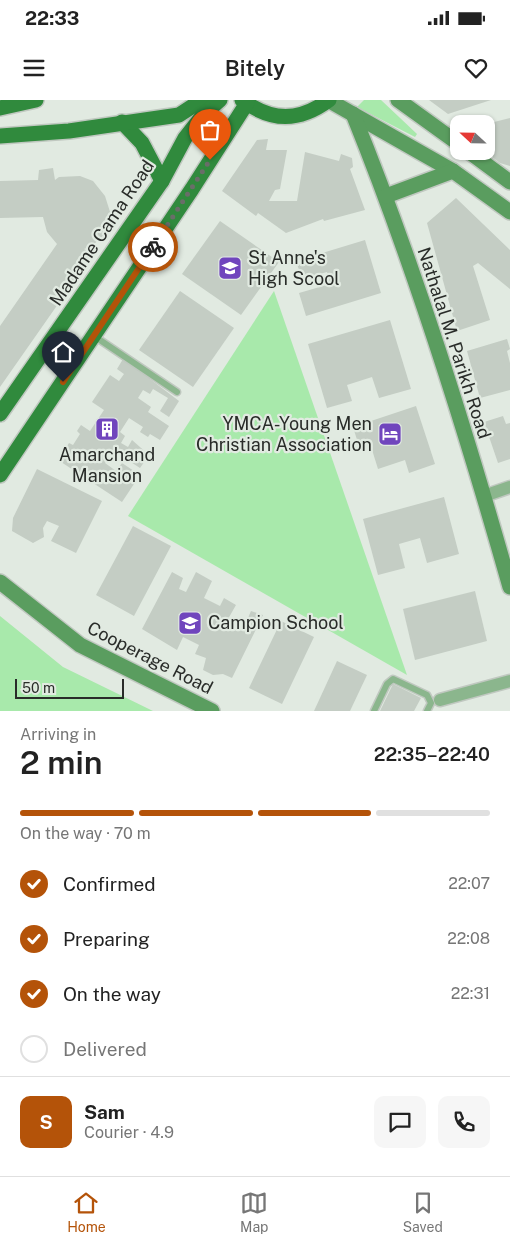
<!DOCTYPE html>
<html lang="en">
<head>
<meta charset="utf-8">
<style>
  :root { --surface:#fff; --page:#f6f6f6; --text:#222; --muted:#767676; --line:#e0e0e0; --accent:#b45309 }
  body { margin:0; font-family:"Public Sans",sans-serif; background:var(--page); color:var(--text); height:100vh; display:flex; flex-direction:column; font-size:19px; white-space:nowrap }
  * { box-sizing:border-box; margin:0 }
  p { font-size:16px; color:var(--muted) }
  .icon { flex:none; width:28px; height:28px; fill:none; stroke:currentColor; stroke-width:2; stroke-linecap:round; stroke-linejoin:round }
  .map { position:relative; height:611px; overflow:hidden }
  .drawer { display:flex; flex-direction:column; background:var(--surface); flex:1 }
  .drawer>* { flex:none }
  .needle { width:32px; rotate:292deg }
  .tools { position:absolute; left:450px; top:15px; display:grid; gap:10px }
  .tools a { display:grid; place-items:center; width:45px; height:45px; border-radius:10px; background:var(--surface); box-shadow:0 1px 4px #0004; font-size:25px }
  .scale { position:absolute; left:15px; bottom:12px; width:109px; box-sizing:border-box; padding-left:5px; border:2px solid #292c29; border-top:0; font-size:14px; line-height:18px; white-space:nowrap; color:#292c29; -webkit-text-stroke:4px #e1eae1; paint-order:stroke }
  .pin { position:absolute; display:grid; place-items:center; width:42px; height:42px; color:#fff; margin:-51px -21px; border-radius:50% 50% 50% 0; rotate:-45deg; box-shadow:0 0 5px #0007 }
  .pin .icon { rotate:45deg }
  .courier { position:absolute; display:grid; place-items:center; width:50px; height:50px; margin:-25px; border:4px solid #b45309; border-radius:50%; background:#fff; color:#222; box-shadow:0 1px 6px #0007 }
  .headline em { font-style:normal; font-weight:600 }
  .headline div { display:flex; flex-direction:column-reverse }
  .headline { display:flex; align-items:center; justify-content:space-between; height:85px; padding:0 20px }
  h1 { font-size:32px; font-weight:600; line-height:38px }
  .bar { display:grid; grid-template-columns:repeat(4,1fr); gap:8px 5px; align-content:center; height:60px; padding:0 20px }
  .bar i { height:6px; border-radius:4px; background:var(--line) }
  .bar .current { background:var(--accent) }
  .bar p { grid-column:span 4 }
  .line { display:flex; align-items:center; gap:12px; padding:0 20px; border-top:1px solid var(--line) }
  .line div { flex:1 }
  .round { display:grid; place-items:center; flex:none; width:52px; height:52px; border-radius:10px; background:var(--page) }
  ol { padding:0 20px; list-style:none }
  li { display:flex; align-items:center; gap:15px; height:55px }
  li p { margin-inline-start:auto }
  li .icon { padding:5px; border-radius:50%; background:var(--accent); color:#fff; stroke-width:4 }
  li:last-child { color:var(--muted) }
  li i { width:28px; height:28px; border:2px solid var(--line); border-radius:50% }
  .status { display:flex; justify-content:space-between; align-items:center; height:35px; padding:0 25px; background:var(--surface); direction:ltr }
  .status svg { height:14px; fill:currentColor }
  header { display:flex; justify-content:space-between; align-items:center; height:65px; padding:0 20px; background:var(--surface); font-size:22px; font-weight:600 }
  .dock { display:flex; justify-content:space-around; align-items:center; height:70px; border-top:1px solid var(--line); background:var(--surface); font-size:14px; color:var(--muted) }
  .dock a { display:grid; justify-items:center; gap:2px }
  .dock .current { color:var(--accent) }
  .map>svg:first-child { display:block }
  .green { fill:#a8e9ab }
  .building { fill:#c4cdc4 }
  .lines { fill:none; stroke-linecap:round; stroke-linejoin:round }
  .lane-casing { stroke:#c0c8c0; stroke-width:9 }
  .street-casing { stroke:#c0c8c0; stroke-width:15 }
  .secondary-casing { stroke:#c0c8c0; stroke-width:18 }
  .primary-casing { stroke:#c0c8c0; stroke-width:18 }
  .lane { stroke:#8bb68d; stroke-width:6 }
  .street { stroke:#8bb68d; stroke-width:12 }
  .secondary { stroke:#5a9d5f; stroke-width:15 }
  .primary { stroke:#308a3d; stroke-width:15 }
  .done { stroke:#696e69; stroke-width:5; stroke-dasharray:0 9 }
  .route { stroke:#b45309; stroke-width:6 }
  .labels { text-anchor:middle; stroke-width:4.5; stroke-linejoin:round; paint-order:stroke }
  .street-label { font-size:18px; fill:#292c29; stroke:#e1eae1 }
  .poi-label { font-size:18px; fill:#292c29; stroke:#e1eae1; text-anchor:start }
</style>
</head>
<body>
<div class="status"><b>22:33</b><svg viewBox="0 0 49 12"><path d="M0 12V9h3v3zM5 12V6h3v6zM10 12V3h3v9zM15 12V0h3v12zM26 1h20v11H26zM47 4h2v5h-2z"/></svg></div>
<header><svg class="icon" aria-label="menu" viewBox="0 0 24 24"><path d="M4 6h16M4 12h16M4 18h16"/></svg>Bitely<svg class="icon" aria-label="heart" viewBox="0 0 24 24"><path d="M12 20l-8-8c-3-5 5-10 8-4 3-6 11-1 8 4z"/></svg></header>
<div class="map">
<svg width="510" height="611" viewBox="0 0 510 611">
  <rect width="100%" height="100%" fill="#e1eae1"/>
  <g class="green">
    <path d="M364,0H381L417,34L415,37L357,7Z"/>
    <path d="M274,191L407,575L128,416Z"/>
    <path d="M0,516L63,567L153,611H0Z"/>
  </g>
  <g class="building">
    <path d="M429,0H491L448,14Z"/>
    <path d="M510,18V66L500,63L484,51H486V24Z"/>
    <path d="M268,39L266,50H287L280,89L275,90L269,101H297L305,52L339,61L341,54L352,58L353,67L350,69L365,110L324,121L323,119L286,133L258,113L256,116L222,91L257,40Z"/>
    <path d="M53,68L55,80L59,77L80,76L93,81L105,96L111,115L107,132L92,146L84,149L93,154L0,287V226L57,144L47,132L43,117L0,118V81L38,80L39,70Z"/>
    <path d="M456,98L510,150V189L478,163L473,166L490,220L457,231L427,123Z"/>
    <path d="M220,121L279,162L241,215L182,174Z"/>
    <path d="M365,140L381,193L306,216L299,193L330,184L327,172L302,179L296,161Z"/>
    <path d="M180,191L234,228L193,287L139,250Z"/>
    <path d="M390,220L411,289L379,298L372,277L347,285L352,301L327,308L308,244Z"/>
    <path d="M507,239L510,249L507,251L510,263V290L480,298L467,251Z"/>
    <path d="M123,259L137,270L139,268L152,276L150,279L179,301L169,317L160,311L168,298L153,289L150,294L143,290L138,298L151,307L148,312L169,326L160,340L150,334L148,337L140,332L143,327L129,318L120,332L125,336L121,343L128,347L132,340L149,355L140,368L120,355L117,359L107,352L105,354L109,357L105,363L116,371L122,363L140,375L122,402L58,360L69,343L73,345L80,334L77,331L81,325L90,331L104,310L92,302L110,275L119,281L124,274L117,269Z"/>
    <path d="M416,306L435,364L409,373L405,360L378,369L369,340L358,343L353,327Z"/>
    <path d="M503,316L506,324L510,323V359L498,363L484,322Z"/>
    <path d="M37,369L102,401L76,453L51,441L59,426L47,421L43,428L44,437L33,443L12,431L13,418Z"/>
    <path d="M444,397L459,454L427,463L420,438L399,444L405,468L378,475L363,419Z"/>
    <path d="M133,426L171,446L134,516L96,495Z"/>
    <path d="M172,472L183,478L179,489L186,492L196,472L212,481L204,498L220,506L224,498L236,505L228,519L244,527L251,511L263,515L232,578L223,574L213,575L203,570L206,558L195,554L199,545L183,537L177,550L142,529Z"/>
    <path d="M475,491L487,541L415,560L403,509Z"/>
    <path d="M281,521L314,537L282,604L249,588Z"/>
    <path d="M337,561L367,575L350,611H314Z"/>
    <path d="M393,584L421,598L414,611H380Z"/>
  </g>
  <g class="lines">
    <g class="lane-casing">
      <g id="lane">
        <path d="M94,236L177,292"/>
        <path d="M374,611L387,584L393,579L427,595L431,603L427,611"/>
      </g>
    </g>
    <g class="street-casing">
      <g id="street">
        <path d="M484,396L510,387"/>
        <path d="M440,600L510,581"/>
      </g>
    </g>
    <g class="secondary-casing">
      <g id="secondary">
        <path d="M328,0L453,71L510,112"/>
        <path d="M398,0L459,44"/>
        <path d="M353,14C415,167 465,328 510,487"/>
        <path d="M468,51L510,82"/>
        <path d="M386,96L453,71"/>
        <path d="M0,482L80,545L212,611"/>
      </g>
    </g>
    <g class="primary-casing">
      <g id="primary">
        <path d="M242,0C272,22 299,22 329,0"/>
        <path d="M0,8L36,0"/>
        <path d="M122,22L142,43L162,81"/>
        <path d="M0,36L69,31L179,15L202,0"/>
        <path d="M0,314L162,81L185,38L203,15L220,0"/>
        <path d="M0,375L192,89L247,3"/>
      </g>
    </g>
    <use href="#lane" class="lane"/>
    <use href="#street" class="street"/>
    <use href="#secondary" class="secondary"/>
    <use href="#primary" class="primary"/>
  </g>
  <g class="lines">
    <path class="done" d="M153,147L210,60"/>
    <path class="route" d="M63,282L153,147"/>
  </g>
  <defs>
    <g id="school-square" transform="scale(1.25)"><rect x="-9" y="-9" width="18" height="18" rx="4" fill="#7045bd" stroke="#e1eae1"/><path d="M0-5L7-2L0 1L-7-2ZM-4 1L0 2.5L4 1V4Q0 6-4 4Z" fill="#fff"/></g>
    <g id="building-square" transform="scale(1.25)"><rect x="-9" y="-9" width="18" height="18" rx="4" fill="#7045bd" stroke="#e1eae1"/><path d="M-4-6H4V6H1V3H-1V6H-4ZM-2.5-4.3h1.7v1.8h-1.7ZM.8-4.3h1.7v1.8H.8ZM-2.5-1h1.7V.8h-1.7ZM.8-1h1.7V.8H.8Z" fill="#fff"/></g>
    <g id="hotel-square" transform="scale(1.25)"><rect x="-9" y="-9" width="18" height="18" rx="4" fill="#7045bd" stroke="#e1eae1"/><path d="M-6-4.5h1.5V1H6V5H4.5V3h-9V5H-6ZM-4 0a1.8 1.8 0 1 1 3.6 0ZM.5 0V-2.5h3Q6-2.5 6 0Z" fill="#fff"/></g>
  </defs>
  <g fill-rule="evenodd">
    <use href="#school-square" x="230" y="168"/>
    <use href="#building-square" x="107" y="329"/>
    <use href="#hotel-square" x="390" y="334"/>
    <use href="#school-square" x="190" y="523"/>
  </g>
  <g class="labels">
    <g class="street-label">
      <text transform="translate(102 133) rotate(-56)" y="6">Madame Cama Road</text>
      <text transform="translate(454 243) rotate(72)" y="6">Nathalal M. Parikh Road</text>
      <text transform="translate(150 558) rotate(27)" y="6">Cooperage Road</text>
    </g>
    <g class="poi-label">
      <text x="248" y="164">St Anne's<tspan x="248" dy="21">High Scool</tspan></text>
      <text x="372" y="330" text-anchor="end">YMCA-Young Men<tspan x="372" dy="21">Christian Association</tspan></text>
      <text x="107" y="361" text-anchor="middle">Amarchand<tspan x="107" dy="21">Mansion</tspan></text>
      <text x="208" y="529">Campion School</text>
    </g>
  </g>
</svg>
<div class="tools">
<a><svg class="needle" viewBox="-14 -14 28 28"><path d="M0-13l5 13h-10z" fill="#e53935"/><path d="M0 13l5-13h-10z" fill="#767676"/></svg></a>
</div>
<div class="scale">50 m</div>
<div class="pin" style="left:210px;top:60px;background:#ea580c"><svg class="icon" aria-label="bag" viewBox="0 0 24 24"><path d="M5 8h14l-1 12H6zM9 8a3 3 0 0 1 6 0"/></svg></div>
<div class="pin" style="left:63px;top:282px;background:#1f2937"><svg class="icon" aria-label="home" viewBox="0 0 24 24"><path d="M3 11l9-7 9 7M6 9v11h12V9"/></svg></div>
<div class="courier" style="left:153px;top:147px"><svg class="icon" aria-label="bike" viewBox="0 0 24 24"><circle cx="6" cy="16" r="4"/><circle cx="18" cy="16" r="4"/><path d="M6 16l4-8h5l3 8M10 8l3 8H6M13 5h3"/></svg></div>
</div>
<section class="drawer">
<div class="headline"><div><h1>2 min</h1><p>Arriving in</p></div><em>22:35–22:40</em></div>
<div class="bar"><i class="current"></i><i class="current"></i><i class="current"></i><i></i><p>On the way · 70 m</p></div>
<ol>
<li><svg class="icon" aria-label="check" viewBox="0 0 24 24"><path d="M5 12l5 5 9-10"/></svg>Confirmed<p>22:07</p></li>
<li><svg class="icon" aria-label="check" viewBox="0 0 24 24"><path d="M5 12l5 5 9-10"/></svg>Preparing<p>22:08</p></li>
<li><svg class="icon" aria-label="check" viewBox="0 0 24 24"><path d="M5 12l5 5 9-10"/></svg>On the way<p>22:31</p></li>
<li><i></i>Delivered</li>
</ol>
<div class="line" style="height:90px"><b class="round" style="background:var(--accent);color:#fff">S</b><div><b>Sam</b><p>Courier · 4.9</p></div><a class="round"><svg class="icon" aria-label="chat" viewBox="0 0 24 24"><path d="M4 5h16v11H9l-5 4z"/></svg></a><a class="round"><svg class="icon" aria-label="phone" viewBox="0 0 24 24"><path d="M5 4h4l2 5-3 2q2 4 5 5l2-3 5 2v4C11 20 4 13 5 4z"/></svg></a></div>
</section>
<nav class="dock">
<a class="current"><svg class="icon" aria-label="home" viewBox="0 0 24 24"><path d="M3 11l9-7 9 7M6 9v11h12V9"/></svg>Home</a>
<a><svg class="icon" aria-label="map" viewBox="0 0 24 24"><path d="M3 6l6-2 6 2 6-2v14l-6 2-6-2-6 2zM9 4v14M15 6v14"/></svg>Map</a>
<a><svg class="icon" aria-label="saved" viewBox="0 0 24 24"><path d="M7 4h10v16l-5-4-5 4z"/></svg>Saved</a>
</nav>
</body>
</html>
